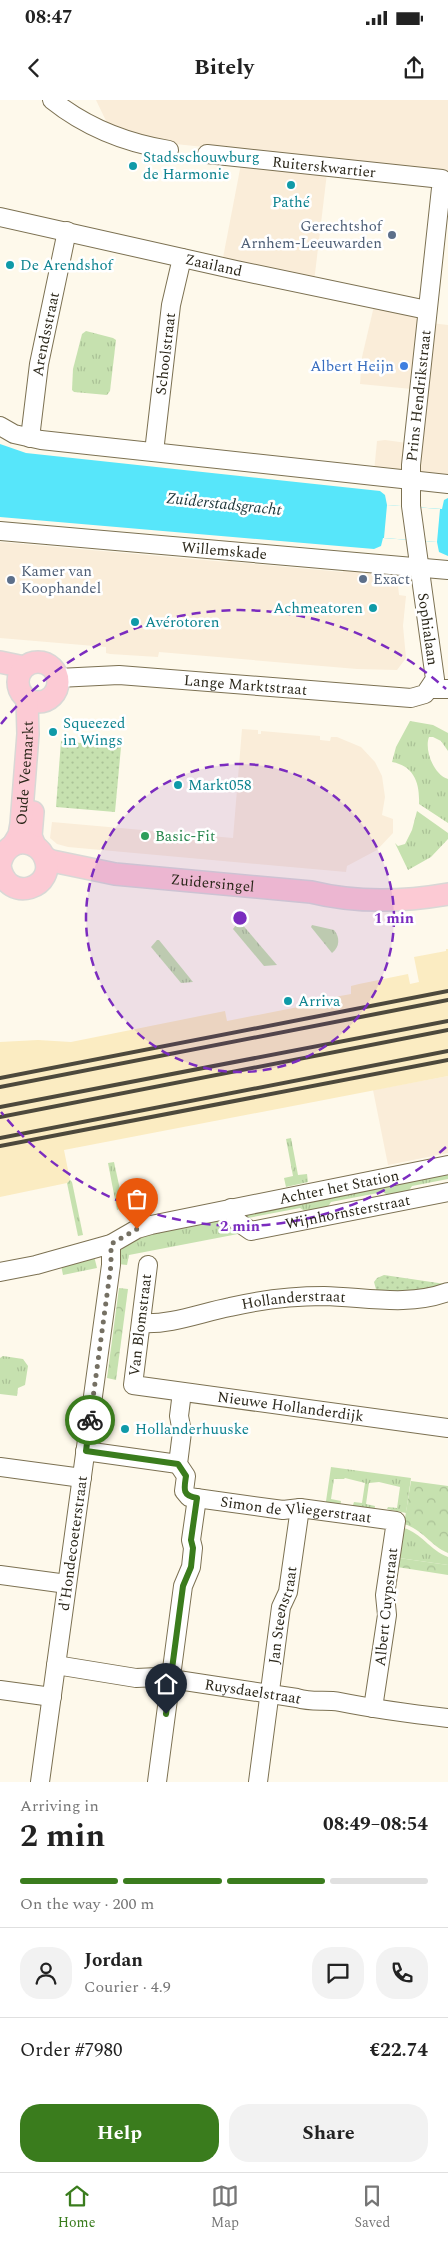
<!DOCTYPE html>
<html lang="en">
<head>
<meta charset="utf-8">
<style>
  :root { --surface:#fff; --page:#f2f2f2; --text:#222; --muted:#767676; --line:#e0e0e0; --accent:#3a7c1d }
  body { margin:0; font-family:Spectral,serif; background:var(--page); color:var(--text); height:100vh; display:flex; flex-direction:column; font-size:19px; white-space:nowrap }
  * { box-sizing:border-box; margin:0 }
  p { font-size:16px; color:var(--muted) }
  .icon { flex:none; width:28px; height:28px; fill:none; stroke:currentColor; stroke-width:2; stroke-linecap:round; stroke-linejoin:round }
  .map { position:relative; height:1682px; overflow:hidden }
  .details { display:flex; flex-direction:column; background:var(--surface); flex:1 }
  .details>* { flex:none }
  .pin { position:absolute; display:grid; place-items:center; width:42px; height:42px; color:#fff; margin:-51px -21px; border-radius:50% 50% 50% 0; rotate:-45deg; box-shadow:0 0 5px #0007 }
  .pin .icon { rotate:45deg }
  .courier { position:absolute; display:grid; place-items:center; width:50px; height:50px; margin:-25px; border:4px solid #3a7c1d; border-radius:50%; background:#fff; color:#222; box-shadow:0 1px 6px #0007 }
  .head em { font-style:normal; font-weight:700 }
  .head div { display:flex; flex-direction:column-reverse }
  .head { display:flex; align-items:center; justify-content:space-between; height:85px; padding:0 20px }
  h1 { font-size:32px; font-weight:700; line-height:38px }
  .bar { display:grid; grid-template-columns:repeat(4,1fr); gap:8px 5px; align-content:center; height:60px; padding:0 20px }
  .bar i { height:6px; border-radius:4px; background:var(--line) }
  .bar .active { background:var(--accent) }
  .bar p { grid-column:span 4 }
  .line { display:flex; align-items:center; gap:12px; padding:0 20px; border-top:1px solid var(--line) }
  .line div { flex:1 }
  .round { display:grid; place-items:center; flex:none; width:52px; height:52px; border-radius:20px; background:var(--page) }
  .action { display:flex; gap:10px; margin-top:auto; padding:10px 20px }
  .action a { flex:1; height:58px; border-radius:20px; background:var(--accent); color:#fff; font-size:20px; font-weight:700; line-height:58px; text-align:center }
  .action a+a { background:var(--page); color:var(--text) }
  .status { display:flex; justify-content:space-between; align-items:center; height:35px; padding:0 25px; background:var(--surface); direction:ltr }
  .status svg { height:14px; fill:currentColor }
  header { display:flex; justify-content:space-between; align-items:center; height:65px; padding:0 20px; background:var(--surface); font-size:22px; font-weight:700 }
  .menu { display:flex; justify-content:space-around; align-items:center; height:70px; border-top:1px solid var(--line); background:var(--surface); font-size:14px; color:var(--muted) }
  .menu a { display:grid; justify-items:center; gap:2px }
  .menu .active { color:var(--accent) }
  .map>svg:first-child { display:block }
  .commercial { fill:#faedd9 }
  .built { fill:#fbecc2 }
  .grass { fill:url(#grass-tufts) }
  .forest { fill:url(#forest-crowns) }
  .garden { fill:url(#garden-dots) }
  .water { fill:#57e6fa }
  .pier { fill:#fef9eb }
  .lines { fill:none; stroke-linecap:round; stroke-linejoin:round }
  .minor-casing { stroke:#7c7152; stroke-width:20 }
  .major-casing { stroke:#d9d8d6; stroke-width:24 }
  .minor { stroke:#fff; stroke-width:18 }
  .major { stroke:#fccad4; stroke-width:21 }
  .rail { stroke:#4d493c; stroke-width:4 }
  .done { stroke:#757063; stroke-width:5; stroke-dasharray:0 9 }
  .route { stroke:#3a7c1d; stroke-width:6 }
  .ring { fill:none; stroke:#7b2cbf; stroke-width:2.5; stroke-dasharray:9 6 }
  .culture-dot { fill:#0f9aa8; stroke:#fff; stroke-width:2 }
  .service-dot { fill:#5c6f8a; stroke:#fff; stroke-width:2 }
  .shop-dot { fill:#3f7fe0; stroke:#fff; stroke-width:2 }
  .leisure-dot { fill:#2e9e5b; stroke:#fff; stroke-width:2 }
  .labels { text-anchor:middle; stroke-width:5; stroke-linejoin:round; paint-order:stroke }
  .culture-label { font-size:15px; fill:#0d838f; stroke:#fff; text-anchor:start }
  .street-label { font-size:15px; fill:#2b271a; stroke:#fff }
  .service-label { font-size:15px; fill:#4e5e75; stroke:#fff; text-anchor:start }
  .shop-label { font-size:15px; fill:#366cbe; stroke:#fff; text-anchor:end }
  .leisure-label { font-size:15px; fill:#27864d; stroke:#fff; text-anchor:start }
  .water-label { font-size:16px; font-style:italic; fill:#1c3438; stroke:#fff }
  .centre { fill:#7b2cbf; stroke:#fff; stroke-width:2.5 }
  .ring-label { font-size:15px; text-anchor:middle; font-weight:bold; fill:#7b2cbf; stroke:#fff; stroke-width:5; stroke-linejoin:round; paint-order:stroke }
</style>
</head>
<body>
<div class="status"><b>08:47</b><svg viewBox="0 0 49 12"><path d="M0 12V9h3v3zM5 12V6h3v6zM10 12V3h3v9zM15 12V0h3v12zM26 1h20v11H26zM47 4h2v5h-2z"/></svg></div>
<header><svg class="icon" aria-label="back" viewBox="0 0 24 24"><path d="M15 5l-7 7 7 7"/></svg>Bitely<svg class="icon" aria-label="share" viewBox="0 0 24 24"><path d="M12 15V3M7 8l5-5 5 5M5 13v7h14v-7"/></svg></header>
<div class="map">
<svg width="448" height="1682" viewBox="0 0 448 1682">
  <defs>
    <pattern id="grass-tufts" width="24" height="20" patternUnits="userSpaceOnUse" patternTransform="scale(1.25)"><rect width="24" height="20" fill="#c6e1af"/><path d="M3 7l-1-3M5 7V3M7 7l1-3M15 17l-1-3M17 17v-4M19 17l1-3" fill="none" stroke="#aac196"/></pattern>
    <pattern id="forest-crowns" width="20" height="18" patternUnits="userSpaceOnUse" patternTransform="scale(1.25)"><rect width="20" height="18" fill="#c6e1af"/><path d="M2 6a3 3 0 1 1 6 0M12 15a3 3 0 1 1 6 0" fill="none" stroke="#aac196"/></pattern>
    <pattern id="garden-dots" width="8" height="8" patternUnits="userSpaceOnUse" patternTransform="scale(1.25)"><rect width="8" height="8" fill="#c6e1af"/><path d="M2 2h.1M6 6h.1" fill="none" stroke="#aac196" stroke-width="1.8" stroke-linecap="round"/></pattern>
  </defs>
  <rect width="100%" height="100%" fill="#fef9eb"/>
  <g class="commercial">
    <path d="M96,0H448V73L166,43L108,25Z"/>
    <path d="M241,64L327,73L314,182L222,163Z"/>
    <path d="M374,206L420,218L412,289L360,284L362,257Z"/>
    <path d="M431,223L448,225V377H423L416,366Z"/>
    <path d="M385,340L407,343L403,369L399,373L374,372L377,341Z"/>
    <path d="M0,442L227,462L230,459L233,462L343,472V470L397,475L399,495L406,496L403,526L406,558L397,570L357,569L159,552L158,557L110,554L106,553V547L0,538Z"/>
    <path d="M242,629L258,630V634H261V631L320,636V640L330,641L331,637H337L361,647L375,662L382,676L385,697L382,715L393,719V733L377,750L347,766L346,772L68,747L57,744L50,738L52,722L233,738Z"/>
    <path d="M448,976V1053L388,1065L373,990Z"/>
  </g>
  <path class="built" d="M446,849H448V976L64,1050L70,1080L67,1083L0,1097V942L38,940L71,942L225,911L227,921L318,903V900L351,894V886L359,884L408,874L410,884L419,882L414,857L446,851Z"/>
  <g class="grass">
    <path d="M86,231L113,238L116,240L110,291L107,295L74,292L72,290L73,269L82,234Z"/>
    <path d="M410,621L433,625L448,633V651L441,641L433,637H429C424,650 434,675 448,679V723L419,704C420,683 414,666 392,662L396,647Z"/>
    <path d="M417,711L448,733V739L431,757L408,770L395,743L398,746L405,744L412,730Z"/>
    <path d="M238,822L241,823L277,865L264,866L233,829Z"/>
    <path d="M312,825L334,830C340,837 340,847 332,853L311,827Z"/>
    <path d="M157,840H159L193,882L181,883L151,847Z"/>
    <path d="M291,1038L298,1075L307,1074L308,1082L286,1087L284,1078L293,1076L286,1039Z"/>
    <path d="M114,1062L124,1108L117,1110L108,1063Z"/>
    <path d="M448,1071V1079L412,1086L405,1097L394,1099L383,1092L331,1102L324,1113L311,1115L300,1108L248,1118L239,1115Z"/>
    <path d="M70,1080L72,1082L83,1135L78,1136L67,1083Z"/>
    <path d="M227,1115L241,1129L238,1134L129,1155L127,1165L118,1164L121,1150L137,1135Z"/>
    <path d="M94,1156L97,1168L63,1175L61,1165Z"/>
    <path d="M3,1256L23,1259L28,1266L25,1285L18,1288L17,1296L0,1294V1258Z"/>
    <path d="M331,1367L411,1378L406,1413L387,1409L388,1407L397,1408L400,1387L379,1382L369,1383L366,1404L375,1406L374,1412L352,1408L354,1402L362,1403L365,1383L345,1378L344,1379H334L331,1399L341,1401L340,1407L325,1408Z"/>
    <path d="M404,1428C421,1433 430,1450 448,1457V1465L399,1458Z"/>
  </g>
  <g class="forest">
    <path d="M119,1188L128,1189L116,1280L107,1278Z"/>
    <path d="M411,1381L448,1386V1453C431,1446 422,1429 404,1424Z"/>
    <path d="M399,1458L448,1465V1475L397,1467Z"/>
  </g>
  <g class="garden">
    <path d="M61,641L121,647L115,712L56,707Z"/>
    <path d="M384,1175L445,1184L436,1191L377,1193L374,1182L377,1178Z"/>
  </g>
  <path class="water" d="M0,344L26,353L380,391L385,395L387,405L442,409L444,400L448,398V456L439,452L437,442L383,438L381,446L374,449L0,417Z"/>
  <path class="pier" d="M387,405L440,409L437,442L384,438Z"/>
  <g class="lines">
    <g class="minor-casing">
      <g id="minor">
        <path d="M52,0C87,28 126,43 169,50"/>
        <path id="s1" d="M0,117L236,170L427,210"/>
        <path d="M0,326L14,334L41,340L448,384"/>
        <path id="s2" d="M30,338L39,264L67,131"/>
        <path id="s3" d="M154,352L171,205L182,158"/>
        <path id="s4" d="M0,431L448,470"/>
        <path id="s5" d="M58,578L119,575L411,598L425,594L435,579L411,406V365L442,79L207,54"/>
        <path d="M429,589H448"/>
        <path id="s6" d="M231,1108L238,1122L251,1131L448,1092"/>
        <path id="s7" d="M148,1165L133,1285L448,1328"/>
        <path id="s8" d="M0,1172L36,1165L111,1144L137,1129L151,1125L448,1065"/>
        <path id="s9" d="M141,1223C171,1225 200,1213 230,1207C260,1200 292,1196 324,1196C366,1197 407,1207 448,1192"/>
        <path id="s10" d="M182,1292L179,1316L182,1332L178,1364L186,1376L184,1391L189,1397L283,1410L300,1408L396,1421L385,1495L387,1515L373,1608"/>
        <path d="M85,1351L178,1364"/>
        <path d="M0,1367L82,1378"/>
        <path d="M0,1475L67,1484"/>
        <path id="s11" d="M56,1565L136,1578L158,1577L297,1598C313,1603 325,1599 340,1602C375,1609 412,1614 448,1618"/>
        <path d="M0,1590L52,1597"/>
        <path id="s12" d="M40,1682L111,1165V1144"/>
        <path d="M157,1682L183,1486L191,1467L193,1448L191,1440L197,1398"/>
        <path id="s13" d="M258,1682L281,1507L288,1492L300,1408"/>
      </g>
    </g>
    <g class="major-casing">
      <g id="major">
        <path d="M0,562L24,567"/>
        <circle cx="38" cy="582" r="20"/>
        <path d="M33,712L31,736L35,746"/>
        <path id="s14" d="M13,745L19,735L21,724L28,634L27,599"/>
        <path id="s15" d="M45,758L52,761L115,774L311,792C356,803 402,802 448,794"/>
        <path d="M0,766C2,751 14,739 30,744C36,746 41,750 44,756C59,787 7,806 0,766"/>
      </g>
    </g>
    <use href="#minor" class="minor"/>
    <use href="#major" class="major"/>
    <g class="rail">
      <path d="M0,978L448,891"/>
      <path d="M0,987L448,900"/>
      <path d="M0,1007L448,921"/>
      <path d="M0,1017L448,930"/>
      <path d="M0,1038L448,951"/>
      <path d="M0,1046L448,960"/>
    </g>
  </g>
  <g class="lines">
    <path class="done" d="M90,1320L111,1165V1144L137,1129"/>
    <path class="route" d="M90,1320L86,1351L178,1364L186,1376C184,1389 182,1396 197,1398L191,1440L193,1448L191,1467L183,1486L166,1614"/>
  </g>
  <circle cx="240" cy="818" r="154" fill="#7b2cbf" fill-opacity=".12"/>
  <g class="ring">
    <circle cx="240" cy="818" r="154"/>
    <path d="M446 1047A308 308 0 0 1 1 1012M1 624A308 308 0 0 1 446 589"/>
  </g>
  <g class="culture-dot">
    <circle cx="133" cy="66" r="5"/>
    <circle cx="291" cy="85" r="5"/>
    <circle cx="10" cy="165" r="5"/>
    <circle cx="373" cy="508" r="5"/>
    <circle cx="135" cy="522" r="5"/>
    <circle cx="53" cy="632" r="5"/>
    <circle cx="178" cy="685" r="5"/>
    <circle cx="288" cy="901" r="5"/>
    <circle cx="125" cy="1329" r="5"/>
  </g>
  <g class="service-dot">
    <circle cx="392" cy="135" r="5"/>
    <circle cx="363" cy="479" r="5"/>
    <circle cx="11" cy="480" r="5"/>
  </g>
  <circle class="shop-dot" cx="404" cy="266" r="5"/>
  <circle class="leisure-dot" cx="145" cy="736" r="5"/>
  <g class="labels">
    <g class="culture-label">
      <text x="143" y="62">Stadsschouwburg<tspan x="143" dy="17">de Harmonie</tspan></text>
      <text x="291" y="107" text-anchor="middle">Pathé</text>
      <text x="20" y="170">De Arendshof</text>
      <text x="363" y="513" text-anchor="end">Achmeatoren</text>
      <text x="145" y="527">Avérotoren</text>
      <text x="63" y="628">Squeezed<tspan x="63" dy="17">in Wings</tspan></text>
      <text x="188" y="690">Markt058</text>
      <text x="298" y="906">Arriva</text>
      <text x="135" y="1334">Hollanderhuuske</text>
    </g>
    <g class="street-label">
      <text transform="translate(324 67) rotate(6)" y="5">Ruiterskwartier</text>
      <text dy="5" stroke="none"><textPath href="#s1" startOffset="219">Zaailand</textPath></text>
      <text dy="5" stroke="none"><textPath href="#s2" startOffset="105">Arendsstraat</textPath></text>
      <text dy="5" stroke="none"><textPath href="#s3" startOffset="99">Schoolstraat</textPath></text>
      <text dy="5" stroke="none"><textPath href="#s5" startOffset="672">Prins Hendrikstraat</textPath></text>
      <text dy="5" stroke="none"><textPath href="#s4" startOffset="225">Willemskade</textPath></text>
      <text transform="translate(428 529) rotate(82)" y="5">Sophialaan</text>
      <text dy="5" stroke="none"><textPath href="#s5" startOffset="188">Lange Marktstraat</textPath></text>
      <text dy="5" stroke="none"><textPath href="#s14" startOffset="74">Oude Veemarkt</textPath></text>
      <text dy="5" stroke="none"><textPath href="#s15" startOffset="170">Zuidersingel</textPath></text>
      <text dy="5" stroke="none"><textPath href="#s8" startOffset="351">Achter het Station</textPath></text>
      <text dy="5" stroke="none"><textPath href="#s6" startOffset="130">Wijnhornsterstraat</textPath></text>
      <text dy="5" stroke="none"><textPath href="#s9" startOffset="155">Hollanderstraat</textPath></text>
      <text transform="translate(140 1225) rotate(-83)" y="5">Van Blomstraat</text>
      <text dy="5" stroke="none"><textPath href="#s7" startOffset="280">Nieuwe Hollanderdijk</textPath></text>
      <text dy="5" stroke="none"><textPath href="#s10" startOffset="218">Simon de Vliegerstraat</textPath></text>
      <text dy="5" stroke="none"><textPath href="#s12" startOffset="241">d'Hondecoeterstraat</textPath></text>
      <text transform="translate(386 1507) rotate(-84)" y="5">Albert Cuypstraat</text>
      <text dy="5" stroke="none"><textPath href="#s13" startOffset="169">Jan Steenstraat</textPath></text>
      <text dy="5" stroke="none"><textPath href="#s11" startOffset="199">Ruysdaelstraat</textPath></text>
    </g>
    <g class="service-label">
      <text x="382" y="131" text-anchor="end">Gerechtshof<tspan x="382" dy="17">Arnhem-Leeuwarden</tspan></text>
      <text x="21" y="476">Kamer van<tspan x="21" dy="17">Koophandel</tspan></text>
      <text x="373" y="484">Exact</text>
    </g>
    <g class="shop-label">
      <text x="394" y="271">Albert Heijn</text>
    </g>
    <g class="leisure-label">
      <text x="155" y="741">Basic-Fit</text>
    </g>
    <g class="water-label">
      <text transform="translate(224 403) rotate(6)" y="6">Zuiderstadsgracht</text>
    </g>
  </g>
  <circle cx="240" cy="818" r="8" class="centre"/>
  <g class="ring-label">
    <text x="394" y="823">1 min</text>
    <text x="240" y="1131">2 min</text>
  </g>
</svg>
<div class="pin" style="left:137px;top:1129px;background:#ea580c"><svg class="icon" aria-label="bag" viewBox="0 0 24 24"><path d="M5 8h14l-1 12H6zM9 8a3 3 0 0 1 6 0"/></svg></div>
<div class="pin" style="left:166px;top:1614px;background:#1f2937"><svg class="icon" aria-label="home" viewBox="0 0 24 24"><path d="M3 11l9-7 9 7M6 9v11h12V9"/></svg></div>
<div class="courier" style="left:90px;top:1320px"><svg class="icon" aria-label="bike" viewBox="0 0 24 24"><circle cx="6" cy="16" r="4"/><circle cx="18" cy="16" r="4"/><path d="M6 16l4-8h5l3 8M10 8l3 8H6M13 5h3"/></svg></div>
</div>
<section class="details">
<div class="head"><div><h1>2 min</h1><p>Arriving in</p></div><em>08:49–08:54</em></div>
<div class="bar"><i class="active"></i><i class="active"></i><i class="active"></i><i></i><p>On the way · 200 m</p></div>
<div class="line" style="height:90px"><a class="round"><svg class="icon" aria-label="person" viewBox="0 0 24 24"><circle cx="12" cy="8" r="4"/><path d="M4 21q1-7 8-7t8 7"/></svg></a><div><b>Jordan</b><p>Courier · 4.9</p></div><a class="round"><svg class="icon" aria-label="chat" viewBox="0 0 24 24"><path d="M4 5h16v11H9l-5 4z"/></svg></a><a class="round"><svg class="icon" aria-label="phone" viewBox="0 0 24 24"><path d="M5 4h4l2 5-3 2q2 4 5 5l2-3 5 2v4C11 20 4 13 5 4z"/></svg></a></div>
<div class="line" style="height:65px"><div>Order #7980</div><b>€22.74</b></div>
<div class="action"><a>Help</a><a>Share</a></div>
</section>
<nav class="menu">
<a class="active"><svg class="icon" aria-label="home" viewBox="0 0 24 24"><path d="M3 11l9-7 9 7M6 9v11h12V9"/></svg>Home</a>
<a><svg class="icon" aria-label="map" viewBox="0 0 24 24"><path d="M3 6l6-2 6 2 6-2v14l-6 2-6-2-6 2zM9 4v14M15 6v14"/></svg>Map</a>
<a><svg class="icon" aria-label="saved" viewBox="0 0 24 24"><path d="M7 4h10v16l-5-4-5 4z"/></svg>Saved</a>
</nav>
</body>
</html>
